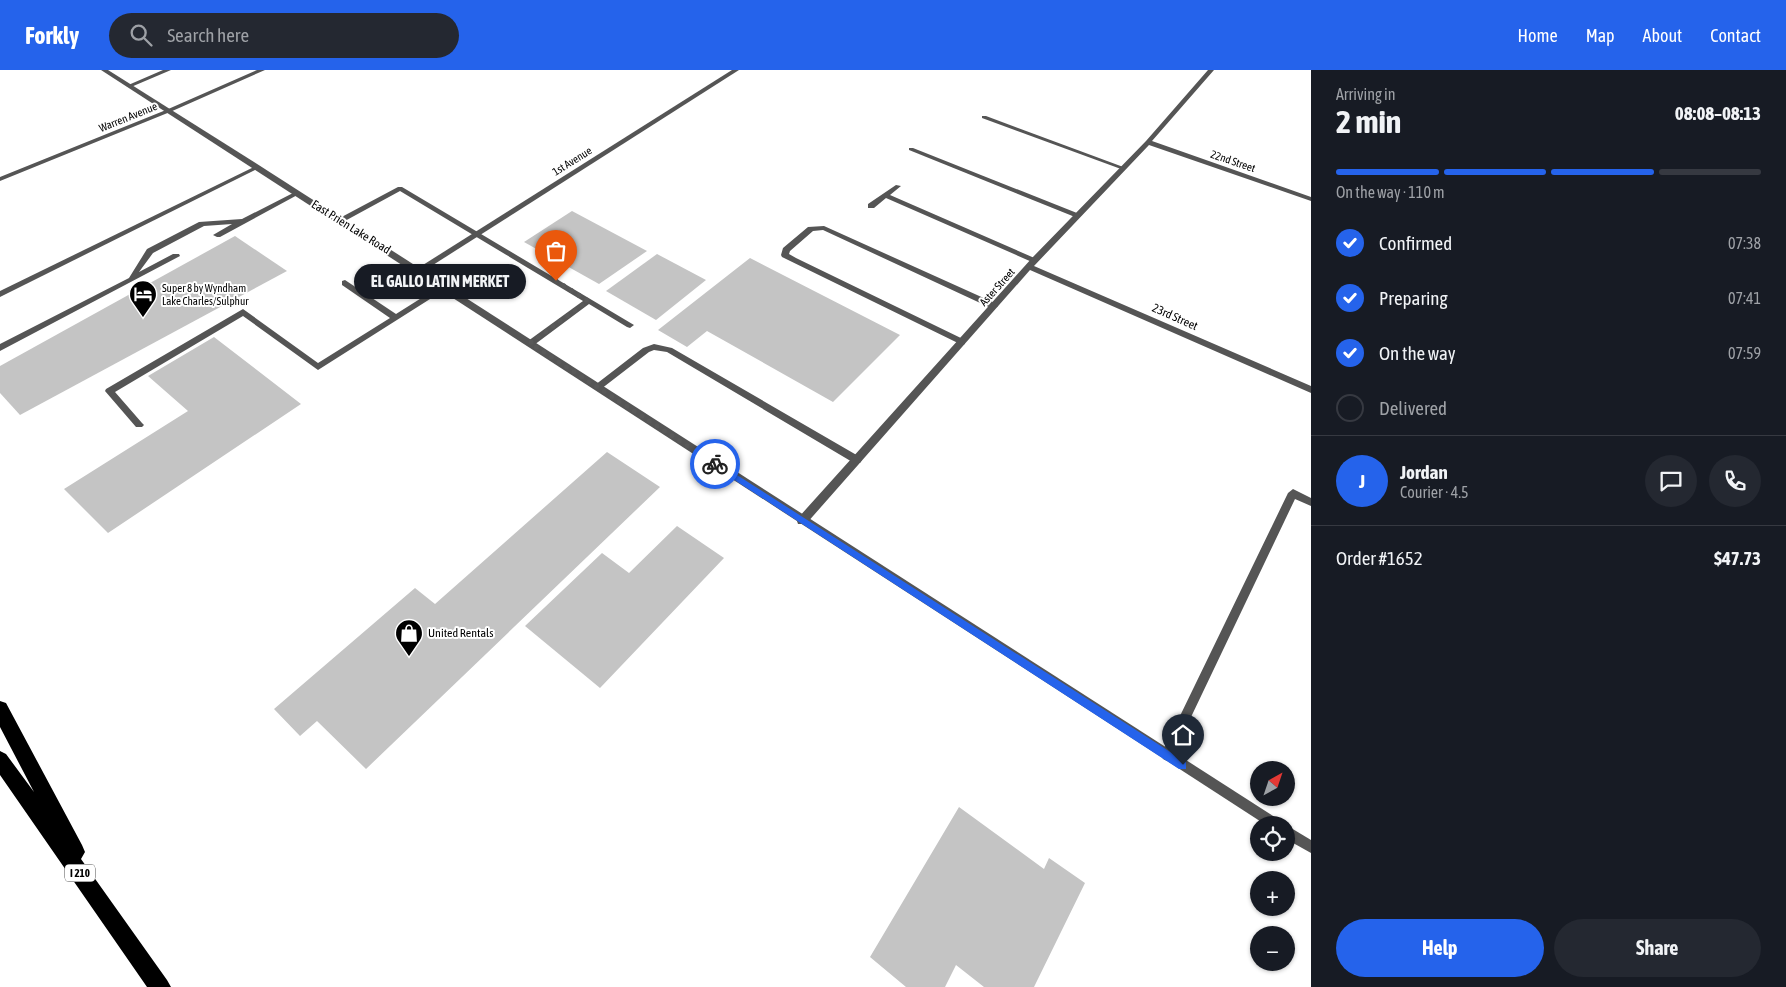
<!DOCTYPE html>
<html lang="en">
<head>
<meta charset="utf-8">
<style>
  :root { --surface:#171b24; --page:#242831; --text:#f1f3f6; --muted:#9ea1a6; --line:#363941; --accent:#2563eb }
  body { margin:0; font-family:"Asap Condensed",sans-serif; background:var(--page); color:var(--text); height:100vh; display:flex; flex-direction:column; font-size:19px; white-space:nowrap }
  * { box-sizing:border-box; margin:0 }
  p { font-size:16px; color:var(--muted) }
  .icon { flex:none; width:28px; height:28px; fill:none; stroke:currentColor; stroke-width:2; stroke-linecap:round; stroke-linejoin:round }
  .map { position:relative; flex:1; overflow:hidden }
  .sheet { display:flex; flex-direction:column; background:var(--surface); width:475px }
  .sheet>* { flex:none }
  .needle { width:32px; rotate:40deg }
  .controls { position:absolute; left:1250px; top:691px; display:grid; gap:10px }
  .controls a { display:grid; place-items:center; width:45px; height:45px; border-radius:50%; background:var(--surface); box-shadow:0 1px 4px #0004; font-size:25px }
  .pin { position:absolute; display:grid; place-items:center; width:42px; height:42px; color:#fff; margin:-51px -21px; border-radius:50% 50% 50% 0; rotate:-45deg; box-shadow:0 0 5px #0007 }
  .pin .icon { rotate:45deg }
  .courier { position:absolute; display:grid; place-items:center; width:50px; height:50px; margin:-25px; border:4px solid #2563eb; border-radius:50%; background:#fff; color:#222; box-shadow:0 1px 6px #0007 }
  .bubble { position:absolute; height:35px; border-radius:18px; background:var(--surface); box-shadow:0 1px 4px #0004; font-size:16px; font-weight:700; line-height:35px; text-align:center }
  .head em { font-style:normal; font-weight:700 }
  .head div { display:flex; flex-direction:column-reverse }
  .head { display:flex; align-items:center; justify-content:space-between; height:85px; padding:0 25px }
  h1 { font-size:32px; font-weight:700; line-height:38px }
  .bar { display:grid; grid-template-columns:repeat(4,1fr); gap:8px 5px; align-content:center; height:60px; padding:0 25px }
  .bar i { height:6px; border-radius:4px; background:var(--line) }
  .bar .current { background:var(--accent) }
  .bar p { grid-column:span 4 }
  .line { display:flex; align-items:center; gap:12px; padding:0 25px; border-top:1px solid var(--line) }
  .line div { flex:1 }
  .round { display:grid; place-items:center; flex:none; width:52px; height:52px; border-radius:26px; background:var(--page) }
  ol { padding:0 25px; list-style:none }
  li { display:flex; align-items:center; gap:15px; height:55px }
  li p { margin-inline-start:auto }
  li .icon { padding:5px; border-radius:50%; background:var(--accent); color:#fff; stroke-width:4 }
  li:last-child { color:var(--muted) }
  li i { width:28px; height:28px; border:2px solid var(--line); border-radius:50% }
  .primary-button { display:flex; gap:10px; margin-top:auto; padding:10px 25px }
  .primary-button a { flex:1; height:58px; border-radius:30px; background:var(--accent); color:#fff; font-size:20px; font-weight:700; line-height:58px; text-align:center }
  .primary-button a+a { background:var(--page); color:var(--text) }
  header { display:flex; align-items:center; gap:30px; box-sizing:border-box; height:70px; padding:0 25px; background:var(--accent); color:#fff }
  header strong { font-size:24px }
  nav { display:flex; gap:28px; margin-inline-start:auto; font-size:18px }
  .search { width:350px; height:45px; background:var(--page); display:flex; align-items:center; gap:12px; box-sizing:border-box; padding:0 18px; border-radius:28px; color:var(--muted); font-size:19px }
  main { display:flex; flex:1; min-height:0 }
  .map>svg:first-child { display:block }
  .building { fill:#c4c4c4 }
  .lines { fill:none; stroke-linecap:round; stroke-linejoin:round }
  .service { fill:#555; fill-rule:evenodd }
  .minor { fill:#555; fill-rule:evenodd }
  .tertiary { fill:#555; fill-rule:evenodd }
  .motorway { fill:#000; fill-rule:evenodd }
  .route { fill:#2563eb }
  .done { stroke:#595959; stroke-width:5; stroke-dasharray:0 9 }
  .labels { text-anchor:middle; stroke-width:4; stroke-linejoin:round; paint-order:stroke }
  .far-street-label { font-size:11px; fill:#000; stroke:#fff }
  .far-poi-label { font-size:11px; fill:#000; stroke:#fff; text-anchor:start }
  .shield { fill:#fff; stroke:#4c4c4c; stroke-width:1 }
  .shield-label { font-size:11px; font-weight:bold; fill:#000 }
  .street-label { font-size:12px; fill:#000; stroke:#fff }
  .poi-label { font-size:12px; fill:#000; stroke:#fff; text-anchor:start }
</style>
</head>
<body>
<header>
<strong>Forkly</strong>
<div class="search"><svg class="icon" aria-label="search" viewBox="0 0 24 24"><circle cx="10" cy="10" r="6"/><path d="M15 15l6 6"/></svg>Search here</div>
<nav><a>Home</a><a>Map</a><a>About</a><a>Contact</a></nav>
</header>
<main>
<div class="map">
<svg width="1311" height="917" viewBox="0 0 1311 917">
  <rect width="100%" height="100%" fill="#fff"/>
  <g class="building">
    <path d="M572,141L647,181L599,214L524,172Z"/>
    <path d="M235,166L287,201L20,345L0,323V296Z"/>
    <path d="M657,184L706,210L656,250L606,221Z"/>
    <path d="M750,188L900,265L833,332L707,261L687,277L658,260Z"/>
    <path d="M214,267L301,334L108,463L64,419L188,341L148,306Z"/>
    <path d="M607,382L660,417L366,699L317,651L300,666L274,639L415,518L435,534Z"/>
    <path d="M677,456L724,488L600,618L525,556L602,483L629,503Z"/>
    <path d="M959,737L1044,799L1049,788L1085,813L1034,917H984L956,895L945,917H906L870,887Z"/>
  </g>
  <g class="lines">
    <g class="service">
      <path d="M163,0H171L131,17L126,16Z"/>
      <path d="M982,46H986L1126,98L1121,99L982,48Z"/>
      <path d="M909,78H913L1082,145L1075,147L909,80Z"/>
      <path d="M256,96L261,97L0,227V221Z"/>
      <path d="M896,115L901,116L890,125L1039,190L1035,192H1032L886,128L874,138H868V134Z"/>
      <path d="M398,117H402L634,255L630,258L627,257L589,234L534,275H528V271L583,231L400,121L343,152L336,150Z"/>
      <path d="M295,122L301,123L220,167H217L213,165L232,154L204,156L153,183L139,202L173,184H179L180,186L0,281V274L129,208L147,179L199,152L242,149Z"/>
      <path d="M824,156L997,234L998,236L994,239L991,238L823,160L813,161L790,181L789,184L796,188L965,270V274L962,275L782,187L781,185L783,178L808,157Z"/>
      <path d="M345,210L396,244L442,215H448L449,217L318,300L243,246L115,322L142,353L144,355L142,357H136L105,321L106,319L243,239L318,293L390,248L342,215V211Z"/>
      <path d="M654,274L672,278L860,387L862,390L860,393H854L667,282L654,280L649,282L601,319H595L594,317L595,315L643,278Z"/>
      <path d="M1293,419L1311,428V436L1295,429L1171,689L1167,691L1163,689L1161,685L1163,681L1288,423Z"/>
    </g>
    <g class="minor">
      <path d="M257,0H265L170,42L0,111V107L166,40Z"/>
      <path d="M732,0H739L422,202H416L415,200Z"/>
      <path d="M1208,0H1214L1152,71L1311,127V131L1149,75L1034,196L1311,316V323L1030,200L806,454H798L797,451L798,448L1032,188L1146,71Z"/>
    </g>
    <g class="tertiary">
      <path d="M101,0H108L254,92L1281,751L1283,755H1266Z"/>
      <path d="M1285,755H1286L1311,770V783L1286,769Z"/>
    </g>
    <path class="motorway" d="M0,631L6,633L82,775L85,782L81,789L167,910L171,917H147L0,705V681L6,684L34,722L0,657Z"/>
  </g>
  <path class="route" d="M715,391L1186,692V699H1179L713,396L712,394Z"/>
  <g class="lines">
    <path class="done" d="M556,211L588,231L530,273L715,394"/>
  </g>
  <defs>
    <g id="hotel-pin" transform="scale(1.4375)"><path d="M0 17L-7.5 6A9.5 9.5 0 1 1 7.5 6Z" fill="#000" stroke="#fff"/><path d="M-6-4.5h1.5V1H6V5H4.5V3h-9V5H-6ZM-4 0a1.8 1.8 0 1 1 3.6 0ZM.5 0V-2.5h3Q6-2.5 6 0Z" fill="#fff"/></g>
    <g id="shop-pin" transform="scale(1.4375)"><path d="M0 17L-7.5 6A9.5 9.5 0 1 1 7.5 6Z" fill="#000" stroke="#fff"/><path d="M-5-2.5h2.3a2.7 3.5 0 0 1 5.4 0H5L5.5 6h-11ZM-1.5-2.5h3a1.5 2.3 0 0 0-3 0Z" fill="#fff"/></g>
  </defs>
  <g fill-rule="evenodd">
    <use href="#hotel-pin" x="143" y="224"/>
    <use href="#shop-pin" x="409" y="563"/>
  </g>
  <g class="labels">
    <g class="far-street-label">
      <text transform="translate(128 47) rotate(-22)" y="4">Warren Avenue</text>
      <text transform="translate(572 91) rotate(-32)" y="4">1st Avenue</text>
      <text transform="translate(1233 91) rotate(19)" y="4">22nd Street</text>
      <text transform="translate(997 217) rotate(-48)" y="4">Aster Street</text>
    </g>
    <g class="far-poi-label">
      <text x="162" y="222">Super 8 by Wyndham<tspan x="162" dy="13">Lake Charles/Sulphur</tspan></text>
    </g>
    <rect class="shield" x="65" y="794.5" width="30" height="17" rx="4"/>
    <g class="shield-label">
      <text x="80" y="807">I 210</text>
    </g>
    <g class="street-label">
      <text transform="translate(351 157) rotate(32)" y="4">East Prien Lake Road</text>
      <text transform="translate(1175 247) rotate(24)" y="4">23rd Street</text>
    </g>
    <g class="poi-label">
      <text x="428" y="567">United Rentals</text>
    </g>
  </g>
</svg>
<div class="controls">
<a><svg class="needle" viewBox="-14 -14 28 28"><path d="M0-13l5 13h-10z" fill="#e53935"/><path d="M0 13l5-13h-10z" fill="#9ea1a6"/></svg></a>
<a><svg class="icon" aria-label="locate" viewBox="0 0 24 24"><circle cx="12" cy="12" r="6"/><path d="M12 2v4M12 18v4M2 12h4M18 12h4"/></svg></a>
<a>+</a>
<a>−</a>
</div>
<div class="pin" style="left:556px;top:211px;background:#ea580c"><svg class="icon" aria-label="bag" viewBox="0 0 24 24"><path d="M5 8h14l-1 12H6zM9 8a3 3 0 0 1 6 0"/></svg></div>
<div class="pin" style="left:1183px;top:695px;background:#1f2937"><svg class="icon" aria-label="home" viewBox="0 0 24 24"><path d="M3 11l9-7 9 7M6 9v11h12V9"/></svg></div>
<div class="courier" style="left:715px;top:394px"><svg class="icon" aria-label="bike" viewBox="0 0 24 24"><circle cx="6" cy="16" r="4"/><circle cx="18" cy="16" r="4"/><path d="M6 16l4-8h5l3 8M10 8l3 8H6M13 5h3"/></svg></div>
<div class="bubble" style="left:354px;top:194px;width:172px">EL GALLO LATIN MERKET</div>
</div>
<section class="sheet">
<div class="head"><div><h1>2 min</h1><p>Arriving in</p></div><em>08:08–08:13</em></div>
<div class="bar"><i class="current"></i><i class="current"></i><i class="current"></i><i></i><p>On the way · 110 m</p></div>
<ol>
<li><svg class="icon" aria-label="check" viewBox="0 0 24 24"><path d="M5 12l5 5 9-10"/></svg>Confirmed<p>07:38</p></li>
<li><svg class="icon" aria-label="check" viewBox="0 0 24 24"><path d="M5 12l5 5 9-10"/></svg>Preparing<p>07:41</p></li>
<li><svg class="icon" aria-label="check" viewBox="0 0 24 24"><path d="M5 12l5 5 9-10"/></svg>On the way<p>07:59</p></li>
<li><i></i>Delivered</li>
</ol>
<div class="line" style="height:90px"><b class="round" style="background:var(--accent);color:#fff">J</b><div><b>Jordan</b><p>Courier · 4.5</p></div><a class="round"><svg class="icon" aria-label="chat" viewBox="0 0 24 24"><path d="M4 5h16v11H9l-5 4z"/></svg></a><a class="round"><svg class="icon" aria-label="phone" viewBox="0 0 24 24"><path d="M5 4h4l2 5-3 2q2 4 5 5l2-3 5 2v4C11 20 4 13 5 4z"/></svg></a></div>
<div class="line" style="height:65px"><div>Order #1652</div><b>$47.73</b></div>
<div class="primary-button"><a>Help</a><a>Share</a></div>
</section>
</main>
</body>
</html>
